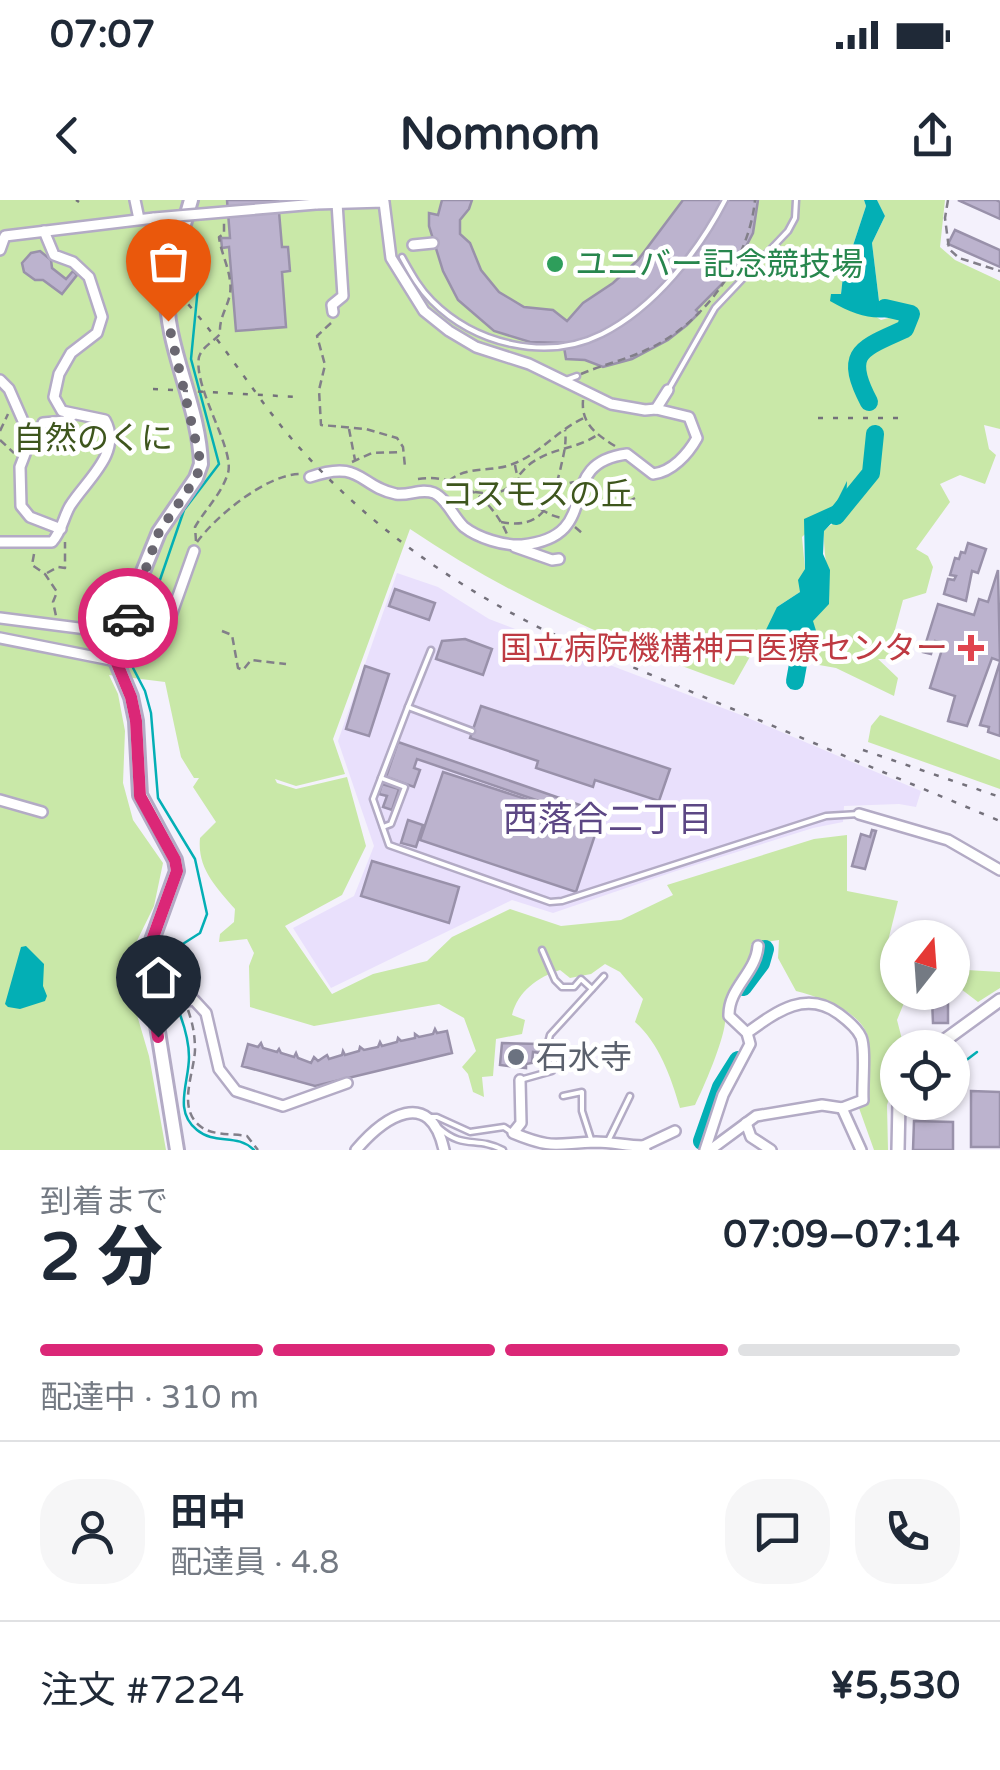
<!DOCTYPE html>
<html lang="ja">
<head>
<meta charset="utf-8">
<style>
  :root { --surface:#fff; --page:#f6f6f7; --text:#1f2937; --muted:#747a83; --line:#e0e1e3; --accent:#db2777 }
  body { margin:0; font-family:"Varela Round","Noto Sans JP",sans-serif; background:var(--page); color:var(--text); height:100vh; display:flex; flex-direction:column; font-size:38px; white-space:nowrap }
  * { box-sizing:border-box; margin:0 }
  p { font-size:32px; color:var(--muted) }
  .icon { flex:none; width:55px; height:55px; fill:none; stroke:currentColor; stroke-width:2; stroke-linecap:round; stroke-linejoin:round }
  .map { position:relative; height:950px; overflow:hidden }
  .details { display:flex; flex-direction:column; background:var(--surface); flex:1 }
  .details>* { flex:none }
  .needle { width:65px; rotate:17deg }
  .fabs { position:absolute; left:880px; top:720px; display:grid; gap:20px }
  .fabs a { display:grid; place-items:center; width:90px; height:90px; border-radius:50%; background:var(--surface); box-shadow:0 2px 8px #0004; font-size:50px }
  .pin { position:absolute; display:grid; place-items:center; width:85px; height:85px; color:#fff; margin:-102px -42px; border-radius:50% 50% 50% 0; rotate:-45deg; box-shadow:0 0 10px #0007 }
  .pin .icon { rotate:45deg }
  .courier { position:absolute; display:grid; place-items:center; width:100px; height:100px; margin:-50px; border:8px solid #db2777; border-radius:50%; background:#fff; color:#222; box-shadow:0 2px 12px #0007 }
  .overview em { font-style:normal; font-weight:800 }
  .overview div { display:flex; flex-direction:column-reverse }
  .overview { display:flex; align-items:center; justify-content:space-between; height:170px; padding:0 40px }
  h1 { font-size:65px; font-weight:800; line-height:75px }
  .bar { display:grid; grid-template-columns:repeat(4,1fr); gap:15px 10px; align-content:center; height:120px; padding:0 40px }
  .bar i { height:12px; border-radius:8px; background:var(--line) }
  .bar .current { background:var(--accent) }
  .bar p { grid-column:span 4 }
  .line { display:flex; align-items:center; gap:25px; padding:0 40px; border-top:2px solid var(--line) }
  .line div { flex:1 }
  .round { display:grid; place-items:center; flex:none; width:105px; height:105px; border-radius:40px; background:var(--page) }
  .status { display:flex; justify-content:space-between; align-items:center; height:70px; padding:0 50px; background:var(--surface); direction:ltr }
  .status svg { height:28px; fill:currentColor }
  header { display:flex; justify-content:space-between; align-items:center; height:130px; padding:0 40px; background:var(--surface); font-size:45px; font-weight:800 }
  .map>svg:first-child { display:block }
  .built { fill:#e9e0fc }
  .green { fill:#c9e8a8; fill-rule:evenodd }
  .water { fill:#03afb5 }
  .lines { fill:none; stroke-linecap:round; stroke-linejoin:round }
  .stream { stroke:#03afb5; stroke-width:2.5 }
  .river { stroke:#03afb5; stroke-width:18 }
  .building { fill:#bcb3ce; stroke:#9991aa; stroke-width:2.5 }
  .lane-casing { stroke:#b3abc5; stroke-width:9 }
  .street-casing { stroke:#b3abc5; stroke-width:14 }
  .secondary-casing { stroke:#b3abc5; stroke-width:16 }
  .primary-casing { stroke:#b3abc5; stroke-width:18 }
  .path { stroke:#827f89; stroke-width:2.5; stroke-dasharray:8 5; stroke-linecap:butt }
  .lane { stroke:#fff; stroke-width:4 }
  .street { stroke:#fff; stroke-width:9 }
  .secondary { stroke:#fff; stroke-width:11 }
  .primary { stroke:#fff; stroke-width:12 }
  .rail { stroke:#74717b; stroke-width:2.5; stroke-dasharray:5 10; stroke-linecap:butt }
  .street-bridge-casing { stroke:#b3abc5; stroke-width:14; stroke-linecap:butt }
  .street-bridge { stroke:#fff; stroke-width:9 }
  .done { stroke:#6a6771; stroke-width:10; stroke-dasharray:0 18 }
  .route { stroke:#db2777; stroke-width:12 }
  .leisure-dot { fill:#2e9e5b; stroke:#fff; stroke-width:4 }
  .health-dot { fill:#e0444e; stroke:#fff; stroke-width:4 }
  .worship-dot { fill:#6b7280; stroke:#fff; stroke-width:4 }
  .labels { text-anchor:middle; stroke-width:9; stroke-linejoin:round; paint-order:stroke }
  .leisure-label { font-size:32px; fill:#27864d; stroke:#fff; text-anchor:start }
  .park-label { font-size:32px; fill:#3e561d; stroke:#fff }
  .health-label { font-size:32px; fill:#be3a42; stroke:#fff; text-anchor:end }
  .worship-label { font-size:32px; fill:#5b616d; stroke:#fff; text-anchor:start }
  .neighbourhood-label { font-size:35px; fill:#5c4784; stroke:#fff }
</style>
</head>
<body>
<div class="status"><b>07:07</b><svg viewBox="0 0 49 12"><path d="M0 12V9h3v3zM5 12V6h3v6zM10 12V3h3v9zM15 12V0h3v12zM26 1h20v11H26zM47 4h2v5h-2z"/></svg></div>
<header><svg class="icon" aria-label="back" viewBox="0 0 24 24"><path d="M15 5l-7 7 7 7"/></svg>Nomnom<svg class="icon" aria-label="share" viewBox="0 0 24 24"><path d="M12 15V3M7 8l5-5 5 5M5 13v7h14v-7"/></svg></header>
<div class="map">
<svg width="1000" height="950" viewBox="0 0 1000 950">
  <rect width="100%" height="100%" fill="#f4f1fc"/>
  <path class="built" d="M397,373L438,387L489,419L741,515L921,591L916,607L899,604L844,606L843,622L813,628L676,671L553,713L512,700L331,788L293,728L354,696L374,646L338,541Z"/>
  <g class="green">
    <path d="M0,0H864L866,6L843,76L841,94L881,120L896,116L903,109L891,108L879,101L872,43L885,16L877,0H945L940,47L955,60L1000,81V229L984,225L989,249L996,255L985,284L960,275L940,284L950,302L916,349L928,356L933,367L926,393L903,400L887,459H878L898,478L894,496L836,468L752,453L734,485C620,445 510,397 410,329L333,539L345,574L296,586L275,579L277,583L296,589L347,577L366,646L342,695L285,726L332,794L373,774L427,761L452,737L510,709L561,726L621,720L673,695L667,685L814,639L847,635V691L898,701L886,749L897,752L898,792L908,793L897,820L904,847L898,848L897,873L887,905L888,950H874L859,908L867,901C867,887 871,847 868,837C860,810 819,797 796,791L778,758L779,740L751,744C751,767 742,766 732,785C722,802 727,806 725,823C723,842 704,887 695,905L680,908C671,877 659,843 635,822L643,799L620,772L605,764L591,774L570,778L560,770C538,777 518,791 512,815L525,820L522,834L496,839L493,876L482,877L484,897L473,892L468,874L462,867L476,851L464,818L439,804L314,826L250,807L249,766L254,753L247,739L219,742L220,734L234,722L235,709C216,687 197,668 200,638L216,622L193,587L199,578H194L181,557L165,482L109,475L118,494L125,531L123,583L133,620L163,663L154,706L131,753L130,791L149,856L166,950H0ZM847,283L835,322L824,330C823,356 830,377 829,403L812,421L818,437L777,407L800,392L805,369L802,337L835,305Z"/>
    <path d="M880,515L1000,560V589L868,542L871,526Z"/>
    <path d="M953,765L967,770L1000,772V788L978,802L961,789H953Z"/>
  </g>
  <g class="water">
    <path d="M864,0H877L885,16L872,43L879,101L891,108L912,112C879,121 863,120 830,101L831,94H841L843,76L866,6Z"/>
    <path d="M847,281L846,308L824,331L823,354L830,370L829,404L813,421L818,437L816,451L774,446L763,436L777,407L800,392L798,380L805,369L804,319L835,305Z"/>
    <path d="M26,746L44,764L43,786L47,796L45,801L20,809L8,807L5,804L21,747Z"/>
  </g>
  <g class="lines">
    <g class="stream">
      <path d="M172,797L166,783V763L178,747L200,733L207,714L195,659L158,598L151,513L145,491L131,464L184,310L219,264L191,159L198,87L192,54"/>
      <path d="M176,804C183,821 189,838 189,857C189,883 173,911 197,930C215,945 237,933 254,950"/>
      <path d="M952,871L977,852"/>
    </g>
    <g class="river">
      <path d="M869,202C843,152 861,149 905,129L911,114L885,108"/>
      <path d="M836,316L871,273L875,234"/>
      <path d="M795,481L802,442"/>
      <path d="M743,787L761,763L765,749"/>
      <path d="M702,941L721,887L738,860"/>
    </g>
  </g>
  <g class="building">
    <path d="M227,0H278L282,47H288L290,71L282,72L286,127L236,131L229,47L222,48L221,38H230Z"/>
    <path d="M442,0H472L469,9L460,20V34L470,43L481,70L499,92L524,107L553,110L567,121L583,103L613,83L638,60L683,0H728L712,30L669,83L609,133L564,147V143L530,142L494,131L458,100L443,71L429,26V13L438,15Z"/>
    <path d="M728,0H758L753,33L731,75L696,110L699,113L687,125L668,140L632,159L603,167L585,160L566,159L564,147L609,133L669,83L704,40Z"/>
    <path d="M958,0H996L1000,2V19Z"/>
    <path d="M955,30L1000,50V67L948,44Z"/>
    <path d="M40,51L51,60L52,68L66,79L73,71L77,75L62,94L43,80H35L24,72L22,63L31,53Z"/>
    <path d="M968,343L986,349L978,373L972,371L966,401L944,394L948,379L954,380L956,376L950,375L955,358L959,359L961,352L965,353Z"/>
    <path d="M998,370L1000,461L992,458L967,526L948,521L955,496L930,488L944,443L935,441L931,454L923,452L938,404L974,415L979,399L988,402Z"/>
    <path d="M395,389L435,403L429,420L389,406Z"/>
    <path d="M465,439L492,449L483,475L436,459L442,441Z"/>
    <path d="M1000,462V536L988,532L989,527L980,525Z"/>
    <path d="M365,466L389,474L369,536L346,529Z"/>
    <path d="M481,506L670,569L659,601L595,580L593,587L536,568L538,561L470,538Z"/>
    <path d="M398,542L603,613L600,622L417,559L414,568L420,570L414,587L386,577Z"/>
    <path d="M443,572L599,623L576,692L420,640Z"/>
    <path d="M382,584L399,589L392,610L383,607L387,596L379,594Z"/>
    <path d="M408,620L423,625L416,647L401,643Z"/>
    <path d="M872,630L876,631L865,669L852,666L861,634L870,637Z"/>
    <path d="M372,661L459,687L449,723L361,696Z"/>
    <path d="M932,799H948V823H933Z"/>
    <path d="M435,829L437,833L447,831L452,853L315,886L242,866L248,844L258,847L261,843L263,848L277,852L279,849L281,853L294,857L296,853L298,858L311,863L314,857L318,861L327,855L329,859L342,855L343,851L345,855L359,851L360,847L364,850L378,847L380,842L382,846L397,842L398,838L401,841L415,838V834L419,837L433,834Z"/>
    <path d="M502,843L540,844V853L533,852L532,863L526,864V868L500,865Z"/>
    <path d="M971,891L1000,892V947H971Z"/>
    <path d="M914,921L953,922V950H913Z"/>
  </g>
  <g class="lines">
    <g class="lane-casing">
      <g id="lane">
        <path d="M402,57C411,73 419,88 432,101C475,144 546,162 602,134C655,107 698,52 725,0"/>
        <path d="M566,180L577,176"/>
        <path d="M670,187L715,108L788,31L795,18L796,0"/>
        <path d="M408,507L431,450"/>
        <path d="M472,531L408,507L373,599L389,645L550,702L562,701L826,616L859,614"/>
        <path d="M381,578L405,587L391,624L383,627"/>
        <path d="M542,750L555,780L562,787H574L581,779L592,789"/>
        <path d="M520,880L552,871L556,852L548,843L550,835L604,776"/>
        <path d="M563,896L582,892V911L591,939"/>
        <path d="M429,917H437L470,932L504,927L513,933"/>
        <path d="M439,928C464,950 476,936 503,950"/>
        <path d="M609,939L630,896"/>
      </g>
    </g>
    <g class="street-casing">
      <g id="street">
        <path d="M135,0L139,19"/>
        <path d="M413,45L433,43"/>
        <path d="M0,50L5,36L154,18"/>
        <path d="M333,112L332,105L343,96L337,3"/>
        <path d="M0,180L9,189L27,230L28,246L20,267L21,306L30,317L61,329"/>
        <path d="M656,209L668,190"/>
        <path d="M43,223L65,221L74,214"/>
        <path d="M310,277C362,259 358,286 396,294C409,296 421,288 434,293C447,299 453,317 464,327C478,338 504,346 522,345C608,336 550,264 627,254L653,274C672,272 688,254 697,238L689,217L656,209L645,210L611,204L529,164L476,147L449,131L424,111L391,58L384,2L316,4"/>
        <path d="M0,342H52C62,331 63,318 70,306C86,280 123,253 105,220L62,211L54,197L59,174L71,153L97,133L102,117L89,77L73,62L54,55L44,31"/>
        <path d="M515,347L552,360L559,359"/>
        <path d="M0,418L110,432"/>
        <path d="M151,435L167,427L194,351"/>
        <path d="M0,438L116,461"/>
        <path d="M0,600L42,612"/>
        <path d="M859,614L948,640L1000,670"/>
        <path d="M153,804L194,800L206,813L219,869L236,891L283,906L347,883"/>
        <path d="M747,833C776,812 806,789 839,814C847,820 857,828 861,837C866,849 862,885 863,900L842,908"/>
        <path d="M520,880L521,923L513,933C554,950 555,943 596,942C612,942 627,946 643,946L645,950"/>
        <path d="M842,908L861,950"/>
        <path d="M746,923L751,937L771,950"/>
        <path d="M643,946L675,931"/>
        <path d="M356,950C384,917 430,886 444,950"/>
        <path d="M705,950L723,895L750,844L747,833L729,816C728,788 756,773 758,746"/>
        <path d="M710,950L756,916L822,905L842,908"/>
      </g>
    </g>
    <g class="secondary-casing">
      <g id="secondary">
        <path d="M934,848L1000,800"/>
        <path d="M898,950L899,902"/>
      </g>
    </g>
    <g class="primary-casing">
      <path id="primary" d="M177,950L147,763L151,743L177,671L175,660L140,595L136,521L131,497L116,461L142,374L159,332L196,278L201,264C199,202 163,145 167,83L191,0"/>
    </g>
    <g class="path">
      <path d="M948,0L945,18L949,49L959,58L1000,71"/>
      <path d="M331,123L317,136L325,165L319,190L321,225L366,229L397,238L403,247L405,267"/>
      <path d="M581,174C602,165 625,160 646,150C703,125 749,61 755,0"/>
      <path d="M583,200C581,224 596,234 615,246"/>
      <path d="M349,229L355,260"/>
      <path d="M0,231L8,214"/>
      <path d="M0,240L14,253"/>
      <path d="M352,262L372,253L402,252"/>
      <path d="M515,265C519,291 536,313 562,318"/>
      <path d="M418,279C458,273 491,298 507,334"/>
      <path d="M449,281C465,266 490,272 510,265C538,256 557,230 584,218"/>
      <path d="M557,286L574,282"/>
      <path d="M475,292C518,299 510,275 536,260C555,248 579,248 597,235"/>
      <path d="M604,310L608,303L631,309V300L635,298"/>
      <path d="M501,322C543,330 551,304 560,271C563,256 567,245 565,230"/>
      <path d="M575,327L582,333"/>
      <path d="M196,341L195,327C206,308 221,295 228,273C235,249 193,188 199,157C202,147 213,142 220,134C219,117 227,109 230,94C233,74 221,55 219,37L224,34V21"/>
      <path d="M197,342C216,316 266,275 299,274"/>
      <path d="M34,354L32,365L45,374L57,392L53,402L56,416"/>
      <path d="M47,373L58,367L65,368V342"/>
      <path d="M222,431L232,435L238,468L243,470L251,460L286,464"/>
      <path d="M188,810C193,824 195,836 195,850C194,874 177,908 200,926C212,936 232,933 247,936L258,950"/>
    </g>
    <use href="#lane" class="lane"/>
    <use href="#street" class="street"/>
    <use href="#secondary" class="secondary"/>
    <use href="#primary" class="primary"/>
    <g class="rail">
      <path d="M76,0L79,2"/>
      <path d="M138,49C158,71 179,93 199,117C231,155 258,199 291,238C361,320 448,382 544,430L1000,621"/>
      <path d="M153,189L298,197"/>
      <path d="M818,218H900"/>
      <path d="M863,550L1000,597"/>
    </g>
    <g class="street-bridge-casing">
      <g id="street-bridge">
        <path d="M154,18L316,4"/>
        <path d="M110,432L151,435"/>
      </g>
    </g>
    <use href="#street-bridge" class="street-bridge"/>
  </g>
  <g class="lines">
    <path class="done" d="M128,418L159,332L196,278L201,264L168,121"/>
    <path class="route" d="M128,418L116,461L131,497L136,521L140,596L175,660L177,671L151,743L147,762L158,837"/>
  </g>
  <circle class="leisure-dot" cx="555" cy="64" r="10"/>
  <path class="health-dot" d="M966 433h10v10h10v10h-10v10h-10v-10h-10v-10h10z"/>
  <circle class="worship-dot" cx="516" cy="857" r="10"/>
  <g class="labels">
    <g class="leisure-label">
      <text x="575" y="75">ユニバー記念競技場</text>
    </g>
    <g class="park-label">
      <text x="93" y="249">自然のくに</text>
      <text x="537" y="305">コスモスの丘</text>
    </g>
    <g class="health-label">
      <text x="948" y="459">国立病院機構神戸医療センター</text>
    </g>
    <g class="worship-label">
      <text x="536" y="868">石水寺</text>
    </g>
    <g class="neighbourhood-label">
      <text x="608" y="631">西落合二丁目</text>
    </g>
  </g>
</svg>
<div class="fabs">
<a><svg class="needle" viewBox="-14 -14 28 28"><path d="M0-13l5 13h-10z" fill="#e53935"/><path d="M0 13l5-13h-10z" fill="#747a83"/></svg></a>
<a><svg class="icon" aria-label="locate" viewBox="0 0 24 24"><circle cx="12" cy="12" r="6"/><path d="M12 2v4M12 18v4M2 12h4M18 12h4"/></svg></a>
</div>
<div class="pin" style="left:168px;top:121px;background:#ea580c"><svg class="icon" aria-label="bag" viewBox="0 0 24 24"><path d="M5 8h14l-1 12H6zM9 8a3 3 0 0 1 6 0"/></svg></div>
<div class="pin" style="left:158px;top:837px;background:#1f2937"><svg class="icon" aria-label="home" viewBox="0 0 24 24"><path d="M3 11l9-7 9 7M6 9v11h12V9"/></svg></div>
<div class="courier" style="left:128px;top:418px"><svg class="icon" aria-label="car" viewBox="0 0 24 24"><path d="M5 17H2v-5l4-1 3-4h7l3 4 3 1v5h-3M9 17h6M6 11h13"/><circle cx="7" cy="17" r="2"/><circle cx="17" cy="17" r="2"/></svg></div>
</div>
<section class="details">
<div class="overview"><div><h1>2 分</h1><p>到着まで</p></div><em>07:09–07:14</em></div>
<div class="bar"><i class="current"></i><i class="current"></i><i class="current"></i><i></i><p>配達中 · 310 m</p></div>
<div class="line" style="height:180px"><a class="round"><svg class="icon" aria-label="person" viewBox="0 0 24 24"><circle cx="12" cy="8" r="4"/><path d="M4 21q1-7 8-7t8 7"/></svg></a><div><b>田中</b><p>配達員 · 4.8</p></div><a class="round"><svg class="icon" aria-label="chat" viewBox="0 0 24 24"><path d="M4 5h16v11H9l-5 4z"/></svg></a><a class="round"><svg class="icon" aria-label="phone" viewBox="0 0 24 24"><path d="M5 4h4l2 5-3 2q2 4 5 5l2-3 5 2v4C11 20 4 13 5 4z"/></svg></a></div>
<div class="line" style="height:130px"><div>注文 #7224</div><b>¥5,530</b></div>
</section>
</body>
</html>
